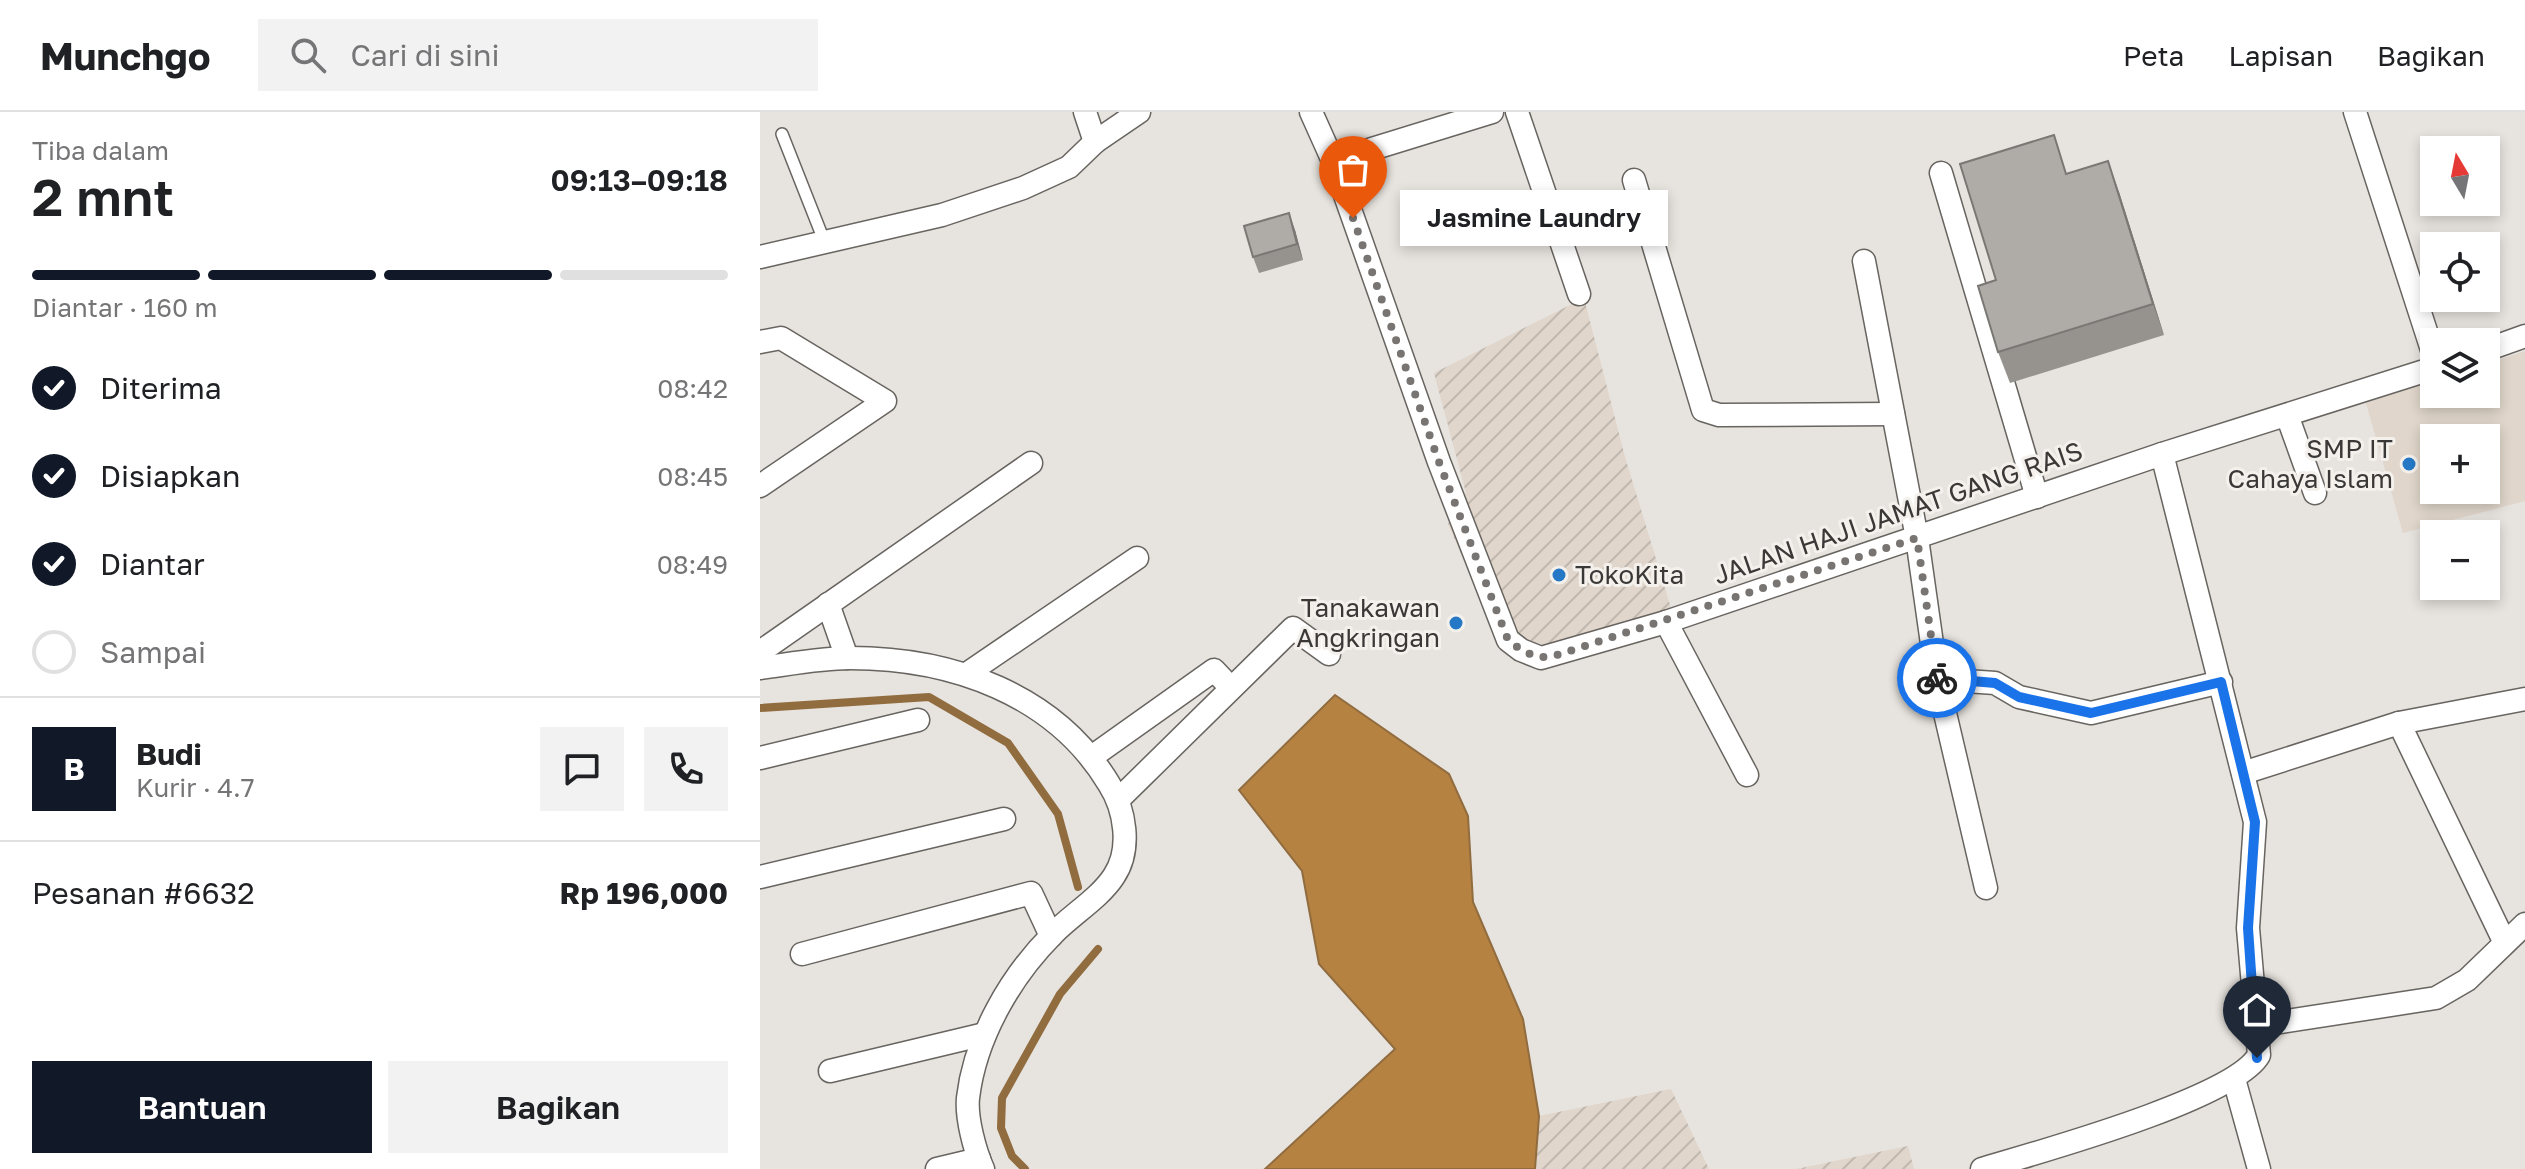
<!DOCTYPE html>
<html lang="id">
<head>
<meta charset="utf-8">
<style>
  :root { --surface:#fff; --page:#f2f2f2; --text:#202124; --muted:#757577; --line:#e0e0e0; --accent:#111827 }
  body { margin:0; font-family:"Golos Text",sans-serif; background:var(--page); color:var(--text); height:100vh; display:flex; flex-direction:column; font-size:30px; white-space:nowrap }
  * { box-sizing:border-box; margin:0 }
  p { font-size:26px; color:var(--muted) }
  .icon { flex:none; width:44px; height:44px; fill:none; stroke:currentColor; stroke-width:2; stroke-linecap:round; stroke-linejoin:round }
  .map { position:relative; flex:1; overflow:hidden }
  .drawer { display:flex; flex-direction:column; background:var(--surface); width:760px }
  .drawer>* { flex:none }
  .needle { width:52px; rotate:350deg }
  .fabs { position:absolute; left:1660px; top:24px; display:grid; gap:16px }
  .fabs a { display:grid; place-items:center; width:80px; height:80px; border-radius:0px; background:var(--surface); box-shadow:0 4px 12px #0003; font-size:40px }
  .pin { position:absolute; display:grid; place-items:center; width:68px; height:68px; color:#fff; margin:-82px -34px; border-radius:50% 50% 50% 0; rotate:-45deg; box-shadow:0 0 8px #0007 }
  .pin .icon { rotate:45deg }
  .courier { position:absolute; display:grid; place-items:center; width:80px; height:80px; margin:-40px; border:6px solid #1a73e8; border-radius:50%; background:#fff; color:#222; box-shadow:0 2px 10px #0007 }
  .bubble { position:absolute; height:56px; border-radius:0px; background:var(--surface); box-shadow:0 4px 12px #0003; font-size:26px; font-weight:600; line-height:56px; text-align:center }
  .overview em { font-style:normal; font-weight:600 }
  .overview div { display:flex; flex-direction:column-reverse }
  .overview { display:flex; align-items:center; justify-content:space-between; height:136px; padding:0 32px }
  h1 { font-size:52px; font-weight:600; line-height:60px }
  .bar { display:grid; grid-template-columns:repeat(4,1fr); gap:12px 8px; align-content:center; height:96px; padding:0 32px }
  .bar i { height:10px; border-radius:6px; background:var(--line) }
  .bar .on { background:var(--accent) }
  .bar p { grid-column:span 4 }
  .line { display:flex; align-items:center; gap:20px; padding:0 32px; border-top:2px solid var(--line) }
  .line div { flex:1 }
  .round { display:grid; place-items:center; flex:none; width:84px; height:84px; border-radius:0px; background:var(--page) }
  ol { padding:0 32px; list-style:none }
  li { display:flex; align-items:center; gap:24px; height:88px }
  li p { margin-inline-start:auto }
  li .icon { padding:8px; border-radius:50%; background:var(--accent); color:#fff; stroke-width:4 }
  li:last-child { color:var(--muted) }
  li i { width:44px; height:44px; border:4px solid var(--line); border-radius:50% }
  .action { display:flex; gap:16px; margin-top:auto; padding:16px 32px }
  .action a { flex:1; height:92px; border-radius:0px; background:var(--accent); color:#fff; font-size:32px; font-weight:600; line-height:92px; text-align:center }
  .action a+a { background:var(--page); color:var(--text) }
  header { display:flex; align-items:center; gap:48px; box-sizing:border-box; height:112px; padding:0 40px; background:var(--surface); border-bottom:2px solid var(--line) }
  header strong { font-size:38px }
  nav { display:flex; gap:44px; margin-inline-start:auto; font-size:28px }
  .search { width:560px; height:72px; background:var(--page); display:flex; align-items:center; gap:20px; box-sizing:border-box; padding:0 28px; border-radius:0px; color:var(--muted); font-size:30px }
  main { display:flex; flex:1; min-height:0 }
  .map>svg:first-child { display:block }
  .built { fill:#e0d6cb; fill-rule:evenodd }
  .industrial { fill:url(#industrial-furrows) }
  .water { fill:#b58242; stroke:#906c3f; stroke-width:2 }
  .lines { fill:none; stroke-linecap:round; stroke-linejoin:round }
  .stream { stroke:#906c3f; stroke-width:8 }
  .lane-casing { stroke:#686460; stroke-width:14 }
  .street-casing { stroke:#686460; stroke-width:25 }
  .lane { stroke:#fff; stroke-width:11 }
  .street { stroke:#fff; stroke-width:22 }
  .wall { fill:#96938f }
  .shaded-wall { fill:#7a7874 }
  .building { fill:#afaba6; stroke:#7a7874; stroke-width:2 }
  .done { stroke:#777472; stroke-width:8; stroke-dasharray:0 14.4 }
  .route { stroke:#1a73e8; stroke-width:10 }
  .poi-dot { fill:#2478c6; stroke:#f4f0eb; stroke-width:3 }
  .labels { text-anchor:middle; stroke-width:6; stroke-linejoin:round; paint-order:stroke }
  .poi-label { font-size:26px; fill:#3b3938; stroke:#f4f0eb; text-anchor:end }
  .street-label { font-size:26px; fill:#3b3938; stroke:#f4f0eb }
</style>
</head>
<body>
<header>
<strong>Munchgo</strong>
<div class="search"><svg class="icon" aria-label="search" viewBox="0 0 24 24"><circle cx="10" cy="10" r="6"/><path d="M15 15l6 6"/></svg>Cari di sini</div>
<nav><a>Peta</a><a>Lapisan</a><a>Bagikan</a></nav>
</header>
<main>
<section class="drawer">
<div class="overview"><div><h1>2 mnt</h1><p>Tiba dalam</p></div><em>09:13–09:18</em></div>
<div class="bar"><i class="on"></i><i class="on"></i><i class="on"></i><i></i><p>Diantar · 160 m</p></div>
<ol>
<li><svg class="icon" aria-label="check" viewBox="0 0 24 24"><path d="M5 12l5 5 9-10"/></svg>Diterima<p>08:42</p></li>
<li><svg class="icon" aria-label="check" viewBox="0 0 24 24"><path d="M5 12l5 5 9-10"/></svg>Disiapkan<p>08:45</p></li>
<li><svg class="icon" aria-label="check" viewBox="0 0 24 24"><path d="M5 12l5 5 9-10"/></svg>Diantar<p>08:49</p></li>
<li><i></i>Sampai</li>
</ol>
<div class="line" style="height:144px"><b class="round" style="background:var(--accent);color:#fff">B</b><div><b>Budi</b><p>Kurir · 4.7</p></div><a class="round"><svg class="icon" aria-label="chat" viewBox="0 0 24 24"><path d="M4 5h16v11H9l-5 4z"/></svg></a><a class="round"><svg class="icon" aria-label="phone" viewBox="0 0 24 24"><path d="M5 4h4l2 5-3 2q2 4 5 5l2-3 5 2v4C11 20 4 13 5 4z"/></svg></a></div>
<div class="line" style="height:104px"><div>Pesanan #6632</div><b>Rp 196,000</b></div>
<div class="action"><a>Bantuan</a><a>Bagikan</a></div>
</section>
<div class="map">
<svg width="1765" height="1057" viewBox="0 0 1765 1057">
  <defs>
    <pattern id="industrial-furrows" width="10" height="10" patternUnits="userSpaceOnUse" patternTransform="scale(2)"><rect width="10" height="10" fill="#e0d6cb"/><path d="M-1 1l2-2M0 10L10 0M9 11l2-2" fill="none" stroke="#c1b8af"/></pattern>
  </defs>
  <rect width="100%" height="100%" fill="#e7e3de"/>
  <path class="built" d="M1765,239V389L1643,421L1606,291L1674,269V282H1726V252ZM1674,326H1726V378H1674Z"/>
  <g class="industrial">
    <path d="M824,186L865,345L911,496L808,540L734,518L688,412L706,381L674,261Z"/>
    <path d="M911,977L949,1057H775L779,1004Z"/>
    <path d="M1148,1034L1154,1057H1036Z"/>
  </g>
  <path class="water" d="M575,583L689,662L708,704L713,790L763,907L779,1004L775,1057H505L635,937L559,852L542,759L479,678Z"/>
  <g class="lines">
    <g class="stream">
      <path d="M0,596L169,585L248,631L298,702L318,775"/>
      <path d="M265,1057L252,1044L241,1016L242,986L300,882L338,837"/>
    </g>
    <g class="lane-casing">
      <path id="lane" d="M22,22L65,131"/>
    </g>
    <g class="street-casing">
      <g id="street">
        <path d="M325,0L335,30"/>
        <path d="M551,0L573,49L679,350L748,528L761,538L781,546L906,510L1402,342L1674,256"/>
        <path d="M757,0L819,182"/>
        <path d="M1595,0L1674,244"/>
        <path d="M573,49L732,0"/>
        <path d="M1181,61L1277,385"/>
        <path d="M874,68L943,298L959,303L1133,302"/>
        <path d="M0,145L182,103L263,76L309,55L335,30L379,0"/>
        <path d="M1104,149L1157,426L1177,567L1226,776"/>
        <path d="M0,230L21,226L125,289L0,374"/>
        <path d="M1726,238L1765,224"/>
        <path d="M1527,303L1555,381"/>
        <path d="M68,492L87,546"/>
        <path d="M906,510L987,663"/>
        <path d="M0,540L271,351"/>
        <path d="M0,556C30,552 61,546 90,546C192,546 295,582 349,672C365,697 372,737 354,764C340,786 311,803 293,822C250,865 215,926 208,986C206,1006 215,1039 223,1057"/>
        <path d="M208,561L377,446"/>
        <path d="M1177,567L1235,571L1259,585L1331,601L1461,570"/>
        <path d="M1639,611L1744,829"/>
        <path d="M333,644L454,558L471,576"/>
        <path d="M0,646L158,608"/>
        <path d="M1483,661L1639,611L1765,587"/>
        <path d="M359,687L533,516L569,542"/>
        <path d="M0,765L244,707"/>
        <path d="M42,842L271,781L291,824"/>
        <path d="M1495,914L1676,886L1707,868L1765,812"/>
        <path d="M70,959L225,922"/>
        <path d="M1474,967L1499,1057"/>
        <path d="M177,1057L219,1047"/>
        <path d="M1222,1057C1275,1041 1474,987 1499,943L1488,816L1495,710L1402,342"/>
      </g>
    </g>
    <use href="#lane" class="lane"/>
    <use href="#street" class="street"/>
  </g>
  <g class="wall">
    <path d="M1308,62L1359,80L1404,223L1250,271L1238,240L1236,168Z"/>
    <path d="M535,118L543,148L499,161L493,145Z"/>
  </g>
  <g class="shaded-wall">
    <path d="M1348,49L1359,80L1404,223L1393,192Z"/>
    <path d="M529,101L535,118L543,148L537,132Z"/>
  </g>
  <g class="building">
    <path d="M1294,23L1306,62L1348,49L1393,192L1238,240L1218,174L1236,168L1200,52Z"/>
    <path d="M529,101L537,132L493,145L484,114Z"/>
  </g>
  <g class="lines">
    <path class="done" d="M593,106L679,350L748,528C761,539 774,546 791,545L1157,426L1177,566"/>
    <path class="route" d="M1177,566L1235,571L1259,585L1331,601L1461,570L1495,710L1488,816L1497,946"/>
  </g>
  <g class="poi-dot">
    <circle cx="1649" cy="352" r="8"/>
    <circle cx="799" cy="463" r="8"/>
    <circle cx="696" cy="511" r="8"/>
  </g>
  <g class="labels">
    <g class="poi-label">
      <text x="1633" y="346">SMP IT<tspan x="1633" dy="30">Cahaya Islam</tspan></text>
      <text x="815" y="472" text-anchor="start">TokoKita</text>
      <text x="680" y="505">Tanakawan<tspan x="680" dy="30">Angkringan</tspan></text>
    </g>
    <g class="street-label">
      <text transform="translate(1138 401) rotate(-19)" y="9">JALAN HAJI JAMAT GANG RAIS</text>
    </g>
  </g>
</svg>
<div class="fabs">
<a><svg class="needle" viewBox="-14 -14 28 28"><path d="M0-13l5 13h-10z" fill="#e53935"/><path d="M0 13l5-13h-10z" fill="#757577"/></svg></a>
<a><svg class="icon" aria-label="locate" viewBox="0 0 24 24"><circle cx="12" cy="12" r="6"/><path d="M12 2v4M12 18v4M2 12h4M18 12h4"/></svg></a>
<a><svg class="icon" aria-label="layers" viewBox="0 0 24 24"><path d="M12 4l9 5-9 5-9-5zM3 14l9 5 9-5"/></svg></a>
<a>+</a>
<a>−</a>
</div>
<div class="pin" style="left:593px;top:106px;background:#ea580c"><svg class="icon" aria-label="bag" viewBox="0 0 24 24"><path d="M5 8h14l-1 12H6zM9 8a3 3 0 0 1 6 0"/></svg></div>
<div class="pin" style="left:1497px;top:946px;background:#1f2937"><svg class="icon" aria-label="home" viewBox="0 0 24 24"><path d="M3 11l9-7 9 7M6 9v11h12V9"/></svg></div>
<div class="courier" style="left:1177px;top:566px"><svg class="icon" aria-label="bike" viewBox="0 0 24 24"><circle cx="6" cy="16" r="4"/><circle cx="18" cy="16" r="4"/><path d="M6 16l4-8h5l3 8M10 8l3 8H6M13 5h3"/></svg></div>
<div class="bubble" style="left:640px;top:78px;width:268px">Jasmine Laundry</div>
</div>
</main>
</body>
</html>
